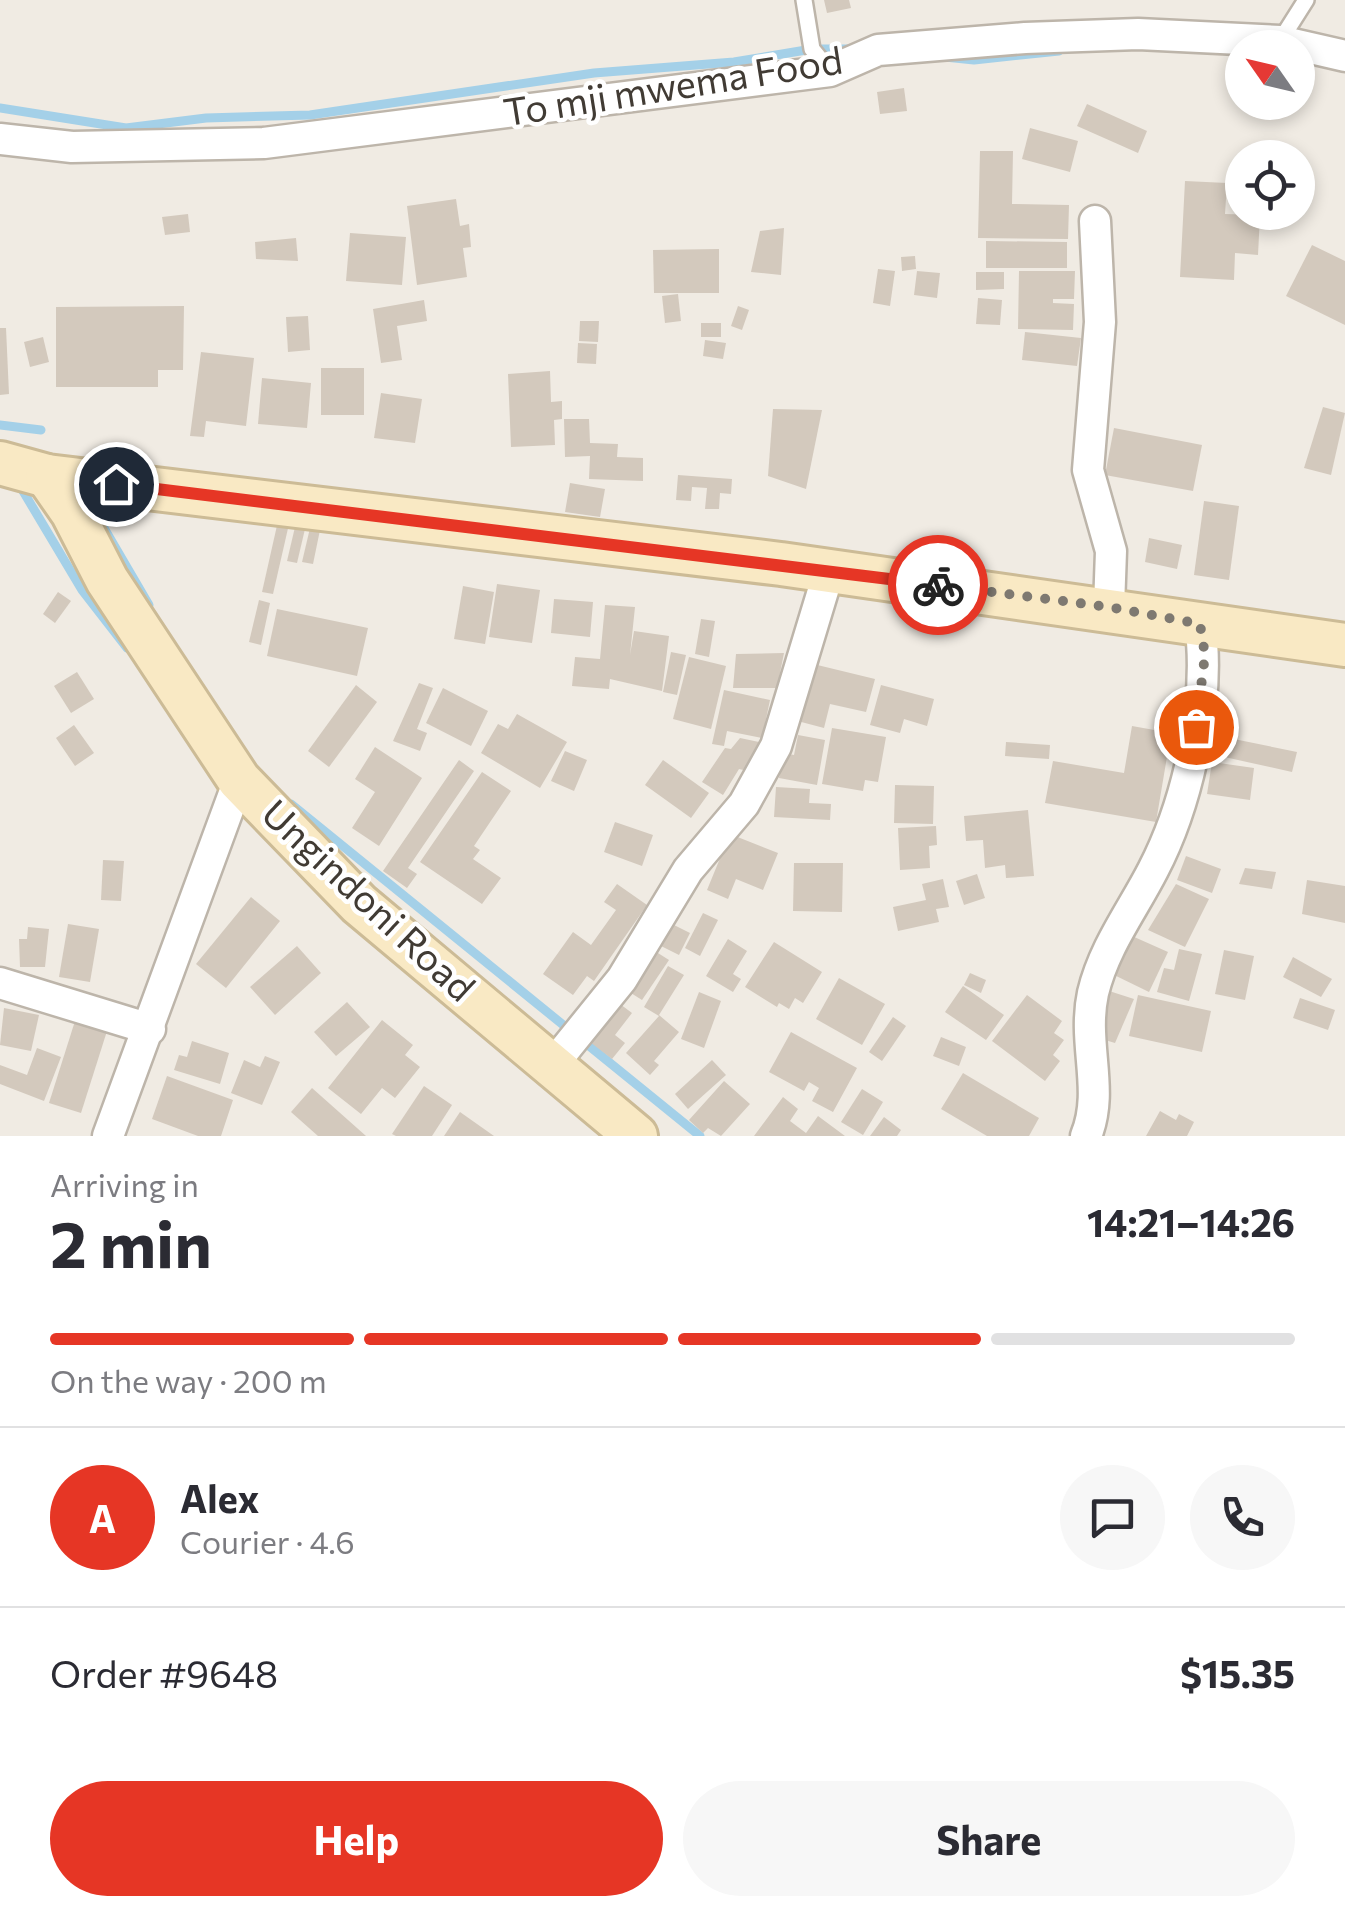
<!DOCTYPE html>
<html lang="en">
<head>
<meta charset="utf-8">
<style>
  :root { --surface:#fff; --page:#f7f7f7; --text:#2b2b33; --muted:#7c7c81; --line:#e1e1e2; --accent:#e63625 }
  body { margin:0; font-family:Commissioner,sans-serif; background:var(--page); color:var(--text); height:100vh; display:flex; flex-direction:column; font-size:38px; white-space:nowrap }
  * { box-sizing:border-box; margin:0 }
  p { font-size:32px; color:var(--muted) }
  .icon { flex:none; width:55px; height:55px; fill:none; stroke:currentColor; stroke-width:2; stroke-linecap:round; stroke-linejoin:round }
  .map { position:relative; height:1136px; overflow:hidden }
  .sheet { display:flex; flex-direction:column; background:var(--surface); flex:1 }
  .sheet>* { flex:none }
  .needle { width:65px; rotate:304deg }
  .controls { position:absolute; left:1225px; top:30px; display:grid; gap:20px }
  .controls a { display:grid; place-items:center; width:90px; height:90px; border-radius:50%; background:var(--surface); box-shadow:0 5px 15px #0003; font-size:50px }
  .pin { position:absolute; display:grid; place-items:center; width:85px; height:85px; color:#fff; margin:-42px; border:5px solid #fff; border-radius:50%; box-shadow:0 2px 10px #0007 }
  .courier { position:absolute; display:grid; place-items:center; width:100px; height:100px; margin:-50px; border:8px solid #e63625; border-radius:50%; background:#fff; color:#222; box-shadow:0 2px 12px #0007 }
  .overview em { font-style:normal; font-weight:700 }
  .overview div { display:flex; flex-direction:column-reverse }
  .overview { display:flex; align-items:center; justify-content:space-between; height:170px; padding:0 50px }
  h1 { font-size:65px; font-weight:700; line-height:75px }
  .bar { display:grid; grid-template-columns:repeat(4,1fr); gap:15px 10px; align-content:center; height:120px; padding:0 50px }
  .bar i { height:12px; border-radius:8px; background:var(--line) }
  .bar .current { background:var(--accent) }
  .bar p { grid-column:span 4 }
  .line { display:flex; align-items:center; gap:25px; padding:0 50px; border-top:2px solid var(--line) }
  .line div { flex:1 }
  .round { display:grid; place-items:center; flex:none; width:105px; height:105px; border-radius:52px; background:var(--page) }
  .action { display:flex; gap:20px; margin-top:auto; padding:20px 50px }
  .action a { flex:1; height:115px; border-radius:60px; background:var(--accent); color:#fff; font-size:40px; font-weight:700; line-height:115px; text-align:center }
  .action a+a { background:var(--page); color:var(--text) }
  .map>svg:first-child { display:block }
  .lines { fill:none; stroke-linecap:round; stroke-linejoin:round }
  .stream { stroke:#a4d0e8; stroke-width:9 }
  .building { fill:#d3c9bd }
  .service-casing { stroke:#bdb5aa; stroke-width:20 }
  .minor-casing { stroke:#bdb5aa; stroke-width:35 }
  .secondary-casing { stroke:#ccbb96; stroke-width:48 }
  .service { stroke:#fff; stroke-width:15 }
  .minor { stroke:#fff; stroke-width:30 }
  .secondary { stroke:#f9e9c4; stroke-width:42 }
  .done { stroke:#7e7971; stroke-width:10; stroke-dasharray:0 18 }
  .route { stroke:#e63625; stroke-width:12 }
  .labels { text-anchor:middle; stroke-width:9; stroke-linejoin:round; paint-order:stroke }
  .street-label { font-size:38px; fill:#413b34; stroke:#fff }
</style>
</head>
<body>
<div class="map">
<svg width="1345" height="1136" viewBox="0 0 1345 1136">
  <rect width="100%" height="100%" fill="#f0ebe3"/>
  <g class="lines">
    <g class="stream">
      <path d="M945,57L974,60L1059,51"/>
      <path d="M0,108L126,128L206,118L310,115L594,73L734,62L812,49H855"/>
      <path d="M0,425L41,430"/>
      <path d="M17,481L82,590L127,648"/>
      <path d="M104,528L149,605"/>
      <path d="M291,804L700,1136"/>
    </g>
  </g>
  <g class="building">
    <path d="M824,0H849L851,8L827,13Z"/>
    <path d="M904,88L907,111L880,114L877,92Z"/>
    <path d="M1087,104L1147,131L1138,153L1077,126Z"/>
    <path d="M1030,128L1078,141L1070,172L1022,159Z"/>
    <path d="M980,151H1013L1012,204L1069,205L1068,239L978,238Z"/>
    <path d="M1185,181L1227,183L1225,214L1260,215L1258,255L1235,253L1234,280L1180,277Z"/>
    <path d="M456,199L460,226L469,224L471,247L463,248L467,277L417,285L407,206Z"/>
    <path d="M188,214L190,232L165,235L162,217Z"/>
    <path d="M784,228L781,275L751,272L760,231Z"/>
    <path d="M350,233L406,237L402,285L346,281Z"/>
    <path d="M296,238L298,261L256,259L255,242Z"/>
    <path d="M986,241L1067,242V268H986Z"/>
    <path d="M1312,245L1345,261V325L1286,296Z"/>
    <path d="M719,249V293H654L653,250Z"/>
    <path d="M915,256L916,269L902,271L901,257Z"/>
    <path d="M878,269L895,271L890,306L873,303Z"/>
    <path d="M917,271L940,273L937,298L914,295Z"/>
    <path d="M1019,271H1075L1074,299H1053V303L1074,304L1073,330L1018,329Z"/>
    <path d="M976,272H1004V289L976,290Z"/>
    <path d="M678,294L681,321L665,323L662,296Z"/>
    <path d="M978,298L1002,300L1000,325L976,324Z"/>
    <path d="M424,300L427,321L397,326L402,360L381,363L373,309Z"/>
    <path d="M184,306L183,370H158V387H56V307Z"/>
    <path d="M738,306L749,310L742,330L731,326Z"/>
    <path d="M308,316L310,350L288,352L286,317Z"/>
    <path d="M580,321H599L598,342L579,341Z"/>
    <rect x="701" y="323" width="20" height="14"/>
    <path d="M0,328H6L9,394L0,395Z"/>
    <path d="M1025,332L1081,338L1077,366L1022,360Z"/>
    <path d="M43,337L49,362L30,367L24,342Z"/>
    <path d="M705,340L726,343L723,359L703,356Z"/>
    <path d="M578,343L597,344L596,364L577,363Z"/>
    <path d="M201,352L254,358L246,426L206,421L204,437L190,436Z"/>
    <rect x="321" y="368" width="43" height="47"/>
    <path d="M550,371L551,402L562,401V419L554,420L555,445L511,447L508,374Z"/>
    <path d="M262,378L311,383L307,428L258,424Z"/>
    <path d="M381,393L422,399L415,443L374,438Z"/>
    <path d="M1323,407L1345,413L1331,475L1304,468Z"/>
    <path d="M773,409L822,410L806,489L768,476Z"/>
    <path d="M564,419H589L590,443L618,444L617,457L643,458V481L589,479L590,456L565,457Z"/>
    <path d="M1114,428L1202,445L1193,491L1105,475Z"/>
    <path d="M678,475L732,479L731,494L720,493L719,509H705L707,488L692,487L691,501L676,500Z"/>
    <path d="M570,483L605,489L600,517L565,512Z"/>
    <path d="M1204,501L1239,506L1229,580L1194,575Z"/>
    <path d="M278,521L289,524L273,594L262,592Z"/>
    <path d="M295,527L305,529L297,563L287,561Z"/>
    <path d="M310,528L320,530L313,564L302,562Z"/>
    <path d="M1149,538L1182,545L1177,569L1145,562Z"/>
    <path d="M497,584L540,590L532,643L489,637Z"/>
    <path d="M463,586L494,592L485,644L454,639Z"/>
    <path d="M58,592L71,601L55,623L43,614Z"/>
    <path d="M554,599L593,602L590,637L551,633Z"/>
    <path d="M259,600L270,603L261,645L249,642Z"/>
    <path d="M605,605L635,607L630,655L634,631L669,636L662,691L610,679L609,689L572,686L575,657L600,659Z"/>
    <path d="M277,609L368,628L357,676L267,656Z"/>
    <path d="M701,619L715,621L709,657L695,654Z"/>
    <path d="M671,652L686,655L677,695L663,692Z"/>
    <path d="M784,653L777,688H733L736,654Z"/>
    <path d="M689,657L726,666L711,729L673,719Z"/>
    <path d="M805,662L875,679L866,712L830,704L824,728L790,719Z"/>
    <path d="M77,672L94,699L71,713L54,686Z"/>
    <path d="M419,683L433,688L417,729L427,733L420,751L393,741Z"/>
    <path d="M356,685L377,702L329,767L308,751Z"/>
    <path d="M881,685L934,699L927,726L904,719L900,733L870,725Z"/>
    <path d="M443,688L488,711L471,746L426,723Z"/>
    <path d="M724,690L770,700L762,738L727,731L724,746L712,744Z"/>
    <path d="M517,714L567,742L540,788L481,753L498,724L508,729Z"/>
    <path d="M74,725L94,753L75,766L56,738Z"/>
    <path d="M1132,726L1171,733L1156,822L1045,803L1053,761L1124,773Z"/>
    <path d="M832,728L886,737L878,782L865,780L863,791L822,784Z"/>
    <path d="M798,735L825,740L817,785L779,778L783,753L794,755Z"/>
    <path d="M1224,737L1297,752L1292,772L1220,756Z"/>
    <path d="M740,738L759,742L748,771L739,769L723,795L702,782L725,748L731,749Z"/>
    <path d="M1006,742L1050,745L1049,759L1005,756Z"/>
    <path d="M375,747L422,778L379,846L352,828L375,792L355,779Z"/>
    <path d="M565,751L587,760L574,791L551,781Z"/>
    <path d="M459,760L474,771L408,868L417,874L407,888L383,871Z"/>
    <path d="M663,760L709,793L691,818L645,785Z"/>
    <path d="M1212,762L1254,768L1250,800L1207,794Z"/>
    <path d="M482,772L511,791L474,846L480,850L473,859L501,878L482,904L420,862Z"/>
    <path d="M895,785L934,786L933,824L894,823Z"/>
    <path d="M776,787L810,789L809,803L831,804L830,820L774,817Z"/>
    <path d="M1028,810L1034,876L1006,878L1005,865L985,868L983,840L966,841L964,816Z"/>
    <path d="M615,822L653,835L642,866L604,852Z"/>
    <path d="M936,826L937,845L929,846L930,868L900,870L898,828Z"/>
    <path d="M730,834L778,853L763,890L736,879L728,899L707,890Z"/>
    <path d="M1186,856L1221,869L1212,893L1177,880Z"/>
    <path d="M103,860L124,861L121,901L101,900Z"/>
    <path d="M794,863H843L842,912L793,911Z"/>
    <path d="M1245,868L1276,872L1272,889L1239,884Z"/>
    <path d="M977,874L985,898L964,905L956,881Z"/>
    <path d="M943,879L949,907L936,909L939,922L898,931L893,907L926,900L922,884Z"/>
    <path d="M1307,880L1345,886V923L1302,914Z"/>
    <path d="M617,884L647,905L594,981L587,976L573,995L543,974L573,932L591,945L616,910L604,902Z"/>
    <path d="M1176,884L1209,899L1185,947L1148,930Z"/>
    <path d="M251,897L280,921L226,988L196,964Z"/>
    <path d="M703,913L718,920L700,956L685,948Z"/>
    <path d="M68,924L99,929L90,982L59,977Z"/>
    <path d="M672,924L690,933L679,955L661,946Z"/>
    <path d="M28,927L49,929L45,967H20L19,939H27Z"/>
    <path d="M1132,936L1168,952L1149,992L1108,972Z"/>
    <path d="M728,939L747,951L733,974L741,979L733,992L706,976Z"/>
    <path d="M774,942L822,972L803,1003L795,998L789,1009L779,1003L777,1007L745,987Z"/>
    <path d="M297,946L321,973L275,1015L250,987Z"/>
    <path d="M650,948L669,960L642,1000L623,988Z"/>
    <path d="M1179,949L1202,954L1189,1001L1157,992L1164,968L1174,970Z"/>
    <path d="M1224,950L1254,956L1245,1000L1215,994Z"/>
    <path d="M1293,957L1332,979L1321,997L1283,977Z"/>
    <path d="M668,966L684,975L659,1015L679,1032L654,1061L659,1065L650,1075L626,1053L659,1016L644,1007Z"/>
    <path d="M970,973L986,980L981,993L964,985Z"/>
    <path d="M839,978L885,1004L862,1045L816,1019Z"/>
    <path d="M963,986L1004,1015L986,1040L945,1012Z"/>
    <path d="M1106,990L1134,999L1115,1043L1092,1036Z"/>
    <path d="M699,992L721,1001L704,1048L681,1039Z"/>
    <path d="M1027,995L1062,1021L1054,1033L1064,1040L1053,1055L1060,1061L1045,1081L992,1041Z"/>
    <path d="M1138,995L1211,1011L1202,1052L1129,1036Z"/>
    <path d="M1300,998L1335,1010L1328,1030L1293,1018Z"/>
    <path d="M347,1002L370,1027L336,1056L314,1032Z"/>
    <path d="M620,1004L632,1013L615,1035L625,1043L612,1059L590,1042Z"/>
    <path d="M4,1008L39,1015L31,1051L0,1045Z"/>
    <path d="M893,1017L906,1026L882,1061L869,1052Z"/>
    <path d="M382,1020L413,1045L405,1055L420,1067L395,1098L382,1088L361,1114L328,1088Z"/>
    <path d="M75,1021L107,1031L81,1113L49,1103Z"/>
    <path d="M791,1032L857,1068L833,1112L812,1101L819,1088L809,1082L804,1091L769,1072Z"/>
    <path d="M941,1037L966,1047L959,1066L933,1056Z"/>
    <path d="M192,1041L229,1053L220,1084L174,1070L179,1055L187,1057Z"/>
    <path d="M37,1048L61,1057L44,1101L0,1084V1065L27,1075Z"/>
    <path d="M265,1056L280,1062L262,1105L231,1093L244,1060L260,1067Z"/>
    <path d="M712,1060L726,1075L688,1109L675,1094Z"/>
    <path d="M963,1073L1039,1118L1029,1136H987L941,1109Z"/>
    <path d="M167,1076L233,1100L221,1136H198L152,1119Z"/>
    <path d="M724,1081L750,1104L721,1136L708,1128L703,1133L689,1120Z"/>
    <path d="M424,1086L452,1105L432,1136H396L392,1134Z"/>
    <path d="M312,1088L366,1136H318L291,1112Z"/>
    <path d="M862,1089L883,1102L863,1135L841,1122Z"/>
    <path d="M783,1097L798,1109L790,1121L806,1133L818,1116L845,1136H754Z"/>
    <path d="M1160,1111L1176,1120L1179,1114L1194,1122L1187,1136H1146Z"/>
    <path d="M460,1112L494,1136H444Z"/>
    <path d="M884,1117L901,1130L897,1136H870Z"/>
  </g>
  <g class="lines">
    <g class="service-casing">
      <g id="service">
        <path d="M804,0L812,49L830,71"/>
        <path d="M1280,41L1306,0"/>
      </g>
    </g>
    <g class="minor-casing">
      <g id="minor">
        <path d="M0,139L72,147L264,143L830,71L878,50L1025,38L1138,34L1280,41L1345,56"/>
        <path d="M1095,221L1100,322L1088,470L1111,551L1109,607"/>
        <path d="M0,983L150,1029"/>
        <path d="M550,1068L622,979L688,870L744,804L776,746L829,571"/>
        <path d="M108,1136L239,780"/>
        <path d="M1086,1136C1105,1090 1082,1044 1093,993C1104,947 1132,911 1153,870C1188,803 1211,699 1200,624"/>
      </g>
    </g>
    <g class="secondary-casing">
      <g id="secondary">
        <path d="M0,463L47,476L781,564L1345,645"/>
        <path d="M47,476L72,512L107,580L239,780L359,904L636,1136"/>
      </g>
    </g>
    <use href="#service" class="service"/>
    <use href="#minor" class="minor"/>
    <use href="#secondary" class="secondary"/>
  </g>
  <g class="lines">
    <path class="done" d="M938,585L1109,607L1200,624L1205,655L1196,727"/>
    <path class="route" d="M116,484L938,585"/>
  </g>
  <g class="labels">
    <g class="street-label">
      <text transform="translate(673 87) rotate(-9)" y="13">To mji mwema Food</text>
      <text transform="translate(368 901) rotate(43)" y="13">Ungindoni Road</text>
    </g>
  </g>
</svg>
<div class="controls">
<a><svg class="needle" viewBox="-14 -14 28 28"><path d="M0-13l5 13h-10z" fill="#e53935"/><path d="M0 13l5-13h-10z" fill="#7c7c81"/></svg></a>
<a><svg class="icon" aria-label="locate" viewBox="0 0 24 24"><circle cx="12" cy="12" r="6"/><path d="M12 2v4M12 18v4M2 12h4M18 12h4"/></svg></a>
</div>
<div class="pin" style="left:1196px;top:727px;background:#ea580c"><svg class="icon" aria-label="bag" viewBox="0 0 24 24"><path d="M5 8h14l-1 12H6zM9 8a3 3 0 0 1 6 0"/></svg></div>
<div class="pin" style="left:116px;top:484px;background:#1f2937"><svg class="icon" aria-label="home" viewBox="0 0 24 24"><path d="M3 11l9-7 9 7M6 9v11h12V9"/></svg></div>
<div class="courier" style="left:938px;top:585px"><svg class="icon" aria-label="bike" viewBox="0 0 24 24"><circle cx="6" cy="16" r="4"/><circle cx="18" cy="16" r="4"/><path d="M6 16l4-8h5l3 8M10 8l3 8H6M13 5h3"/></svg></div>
</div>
<section class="sheet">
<div class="overview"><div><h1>2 min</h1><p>Arriving in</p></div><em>14:21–14:26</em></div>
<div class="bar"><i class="current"></i><i class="current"></i><i class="current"></i><i></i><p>On the way · 200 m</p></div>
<div class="line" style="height:180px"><b class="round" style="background:var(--accent);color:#fff">A</b><div><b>Alex</b><p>Courier · 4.6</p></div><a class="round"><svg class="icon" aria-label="chat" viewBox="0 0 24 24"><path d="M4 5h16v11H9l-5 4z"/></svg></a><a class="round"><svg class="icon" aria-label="phone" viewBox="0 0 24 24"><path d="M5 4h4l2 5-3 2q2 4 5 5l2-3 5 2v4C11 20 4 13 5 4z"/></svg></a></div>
<div class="line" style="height:130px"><div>Order #9648</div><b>$15.35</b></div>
<div class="action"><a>Help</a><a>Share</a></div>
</section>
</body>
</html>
